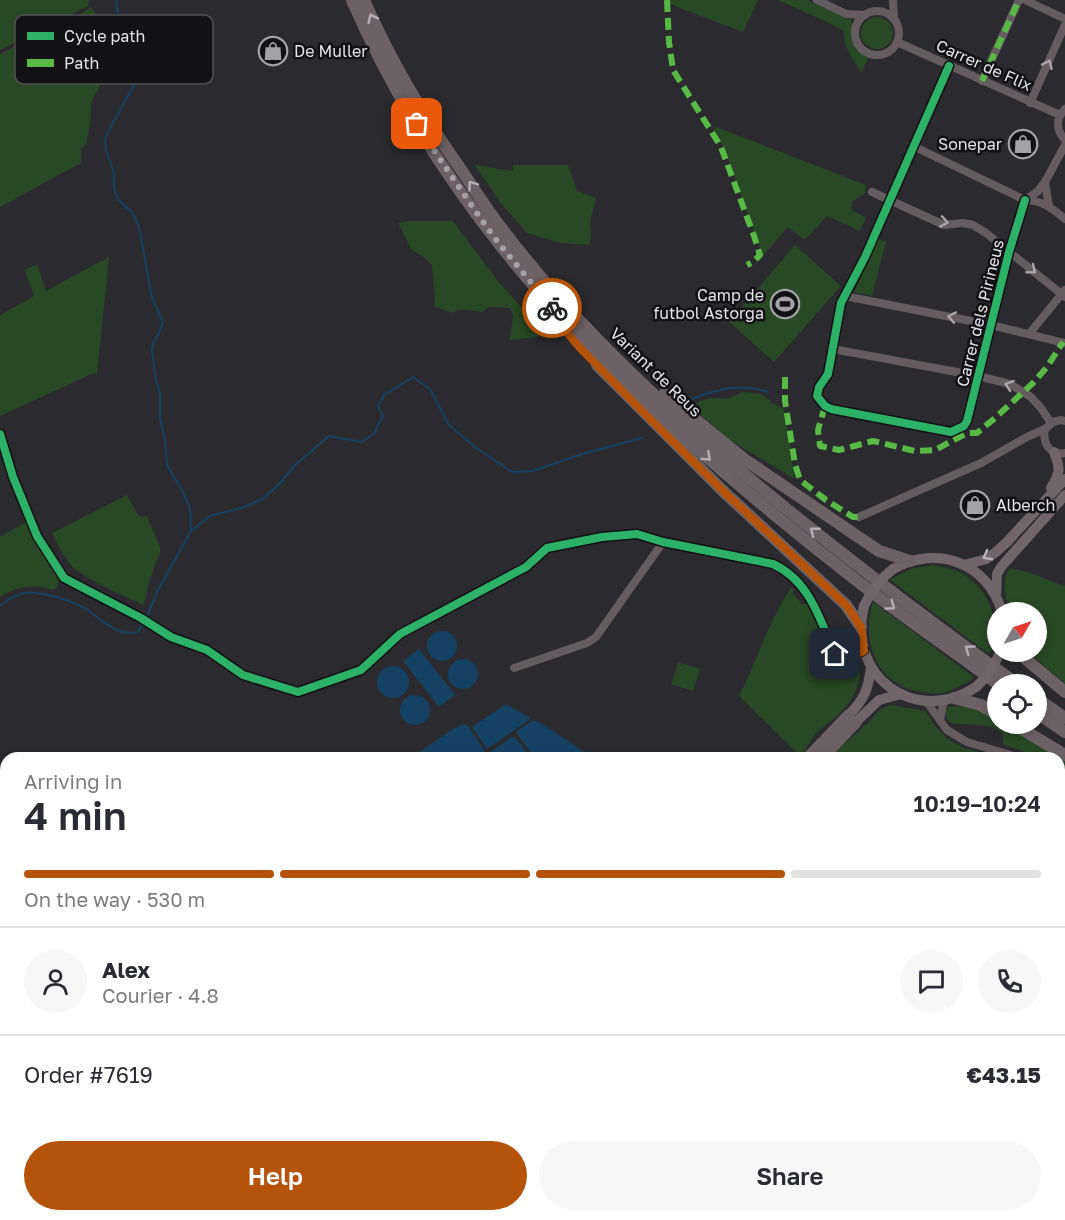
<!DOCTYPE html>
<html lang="en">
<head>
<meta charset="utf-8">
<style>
  :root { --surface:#fff; --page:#f7f7f7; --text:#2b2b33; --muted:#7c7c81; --line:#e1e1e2; --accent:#b45309 }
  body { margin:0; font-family:"Golos Text",sans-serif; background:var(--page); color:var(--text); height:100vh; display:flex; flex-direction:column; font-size:22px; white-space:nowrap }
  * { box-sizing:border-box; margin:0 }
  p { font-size:20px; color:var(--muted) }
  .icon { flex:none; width:33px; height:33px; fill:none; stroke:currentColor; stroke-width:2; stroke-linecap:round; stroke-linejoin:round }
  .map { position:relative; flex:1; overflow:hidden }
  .side { position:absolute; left:0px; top:752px; width:1065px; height:470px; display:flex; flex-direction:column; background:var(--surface); border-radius:18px 18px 0 0; box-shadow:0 3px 9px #0003 }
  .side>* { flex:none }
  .needle { width:39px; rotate:51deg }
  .controls { position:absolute; left:987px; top:602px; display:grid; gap:12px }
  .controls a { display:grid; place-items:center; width:60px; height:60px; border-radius:50%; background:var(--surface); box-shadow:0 3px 9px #0003; font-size:30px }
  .pin { position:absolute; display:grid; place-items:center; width:51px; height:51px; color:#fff; margin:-26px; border-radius:12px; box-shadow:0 3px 9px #0006 }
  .courier { position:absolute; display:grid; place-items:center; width:60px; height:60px; margin:-30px; border:4px solid #b45309; border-radius:50%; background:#fff; color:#222; box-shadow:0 2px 8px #0007 }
  .headline em { font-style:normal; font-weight:600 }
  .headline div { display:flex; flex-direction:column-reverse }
  .headline { display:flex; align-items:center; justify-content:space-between; height:102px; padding:0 24px }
  h1 { font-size:39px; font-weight:600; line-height:45px }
  .bar { display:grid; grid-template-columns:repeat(4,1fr); gap:9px 6px; align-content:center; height:72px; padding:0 24px }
  .bar i { height:8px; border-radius:4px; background:var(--line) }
  .bar .on { background:var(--accent) }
  .bar p { grid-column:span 4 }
  .line { display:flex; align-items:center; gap:15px; padding:0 24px; border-top:2px solid var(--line) }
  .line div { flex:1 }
  .round { display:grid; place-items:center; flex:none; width:63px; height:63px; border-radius:32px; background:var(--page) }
  .button { display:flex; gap:12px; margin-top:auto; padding:12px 24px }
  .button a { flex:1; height:69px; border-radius:36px; background:var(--accent); color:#fff; font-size:24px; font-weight:600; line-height:69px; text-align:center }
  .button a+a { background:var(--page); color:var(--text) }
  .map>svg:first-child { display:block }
  .green { fill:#294825 }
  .water { fill:#154263 }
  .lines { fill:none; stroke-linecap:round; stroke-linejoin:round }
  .stream { stroke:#154263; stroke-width:2 }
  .minor { stroke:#645c5f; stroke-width:8 }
  .major { stroke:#706669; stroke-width:10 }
  .highway { stroke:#6c6266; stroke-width:12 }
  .major-bridge { stroke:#706669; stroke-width:10 }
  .quiet { stroke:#58b947; stroke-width:6; stroke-dasharray:12 6; stroke-linecap:butt }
  .cycleway-casing { stroke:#121215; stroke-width:11 }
  .cycleway { stroke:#2db169; stroke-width:8 }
  .oneway { stroke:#b3afb4 }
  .oneway2 { stroke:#aaa6aa }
  .oneway3 { stroke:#b5b1b5 }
  .done { stroke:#a3a3a7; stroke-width:6; stroke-dasharray:0 10.8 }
  .route { stroke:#b45309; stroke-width:8 }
  .labels { text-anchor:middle; stroke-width:5; stroke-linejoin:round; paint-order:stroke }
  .poi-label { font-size:16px; fill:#e3e3e8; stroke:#121215; text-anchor:start }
  .street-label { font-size:16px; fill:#e3e3e8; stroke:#121215 }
  .key { fill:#121215; stroke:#515154; stroke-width:1.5 }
  .key-label { font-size:16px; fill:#e3e3e8 }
</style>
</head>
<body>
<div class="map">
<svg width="1065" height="1220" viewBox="0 0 1065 1220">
  <rect width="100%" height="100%" fill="#2b2b2f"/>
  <g class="green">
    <path d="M0,0H89L88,6L0,50Z"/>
    <path d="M669,0H758L743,32L675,6L668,3Z"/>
    <path d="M778,0H808L851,20C854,26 852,29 853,36C854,46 861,52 869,57L861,73C853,57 844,51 844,31L825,21Z"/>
    <path d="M91,7L97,16L98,25L108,29L111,42L100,86L95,94L91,104L90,124L86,144L81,149V163L0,207V54L56,25L68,22Z"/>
    <circle cx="877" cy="33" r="16"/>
    <path d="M716,127L866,185L865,193L852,202L851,210L866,218L860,231L827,216L805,240L788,227L763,256L724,148L713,130Z"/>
    <path d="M475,165L513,171V165H568L577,191L596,198L590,221L591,233L590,245L561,243L527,233L500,202Z"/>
    <path d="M409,221H453L497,280L539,327L545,336L510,340L513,315L510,308L489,307L482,312C472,311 461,307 452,313L434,306L435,301L432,265L427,260L411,249L398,223Z"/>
    <path d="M877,238L886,242L872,296L854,292Z"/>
    <path d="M795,245L841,286L774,362L729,322Z"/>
    <path d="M109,257L97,373L89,375L0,416V315L34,296L25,270L37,264L46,291Z"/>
    <path d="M742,392L761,394L770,400V402L784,409L795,479L733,442L690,406L703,400L711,398L728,399Z"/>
    <path d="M127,495L138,515L143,517L147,516L161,549L149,582L146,597L143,605C123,595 86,580 72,566C63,557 58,544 52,533Z"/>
    <path d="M28,521L56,572L59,580L57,587L52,590C35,583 15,587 0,597V537Z"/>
    <path d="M933,565C942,567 953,569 961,573C983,584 998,611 994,636C993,643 993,649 989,654L890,580L910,569Z"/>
    <path d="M1010,568L1027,572L1065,586V684L1028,651H1036V612H1010C1006,597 1000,581 1010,568Z"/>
    <path d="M791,588H793V594L802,604H810L834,658L845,665L859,662C864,684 850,704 834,719C828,724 821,727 816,733C809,741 808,750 800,756L739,696C757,661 768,622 791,588Z"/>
    <path d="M873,602L974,677C969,683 961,685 954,689C943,695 929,694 917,691C913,690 908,689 904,687C871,673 863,633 873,602Z"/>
    <path d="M678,662L700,669L693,691L671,684Z"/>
    <path d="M890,705L925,711C931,719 936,728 943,734C957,749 980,752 1000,757L828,758C839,747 850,739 861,729C871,721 876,709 890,705Z"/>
    <path d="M957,706L975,708L997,718L998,723H1006L1065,759V773L1059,768V758L1039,757L1003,744C1003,742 1003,737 1002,734C996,723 966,725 955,724C947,722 943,714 948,707Z"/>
    <path d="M1059,780L1065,785V899L1059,904Z"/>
  </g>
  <g class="water">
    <circle cx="442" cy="646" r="15"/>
    <path d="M419,649L455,695L439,707L403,661Z"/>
    <circle cx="463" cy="674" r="15"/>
    <circle cx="393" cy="682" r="16"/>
    <circle cx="415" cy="710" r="15"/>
    <path d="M506,704L527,716L530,717L529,720L487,749L472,727Z"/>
    <path d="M533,720L541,723L592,757H534L517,733V731Z"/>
    <path d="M463,724L468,726L484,750L483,753L476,757H412L455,728Z"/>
    <path d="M512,737L516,738L530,757H483Z"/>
  </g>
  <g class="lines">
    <g class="stream">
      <path d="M116,0C118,25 130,44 143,65L134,85L108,132L105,140L106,150L114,173V188L117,198L132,213L139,227L152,298L163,322L158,335L153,344L152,352L156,379L160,393V417L165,442L167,465L183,492L190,509L191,531"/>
      <path d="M685,402C712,390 740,382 768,392"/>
      <path d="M0,606C7,600 16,594 25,593C40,591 71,600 84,608C101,618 117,638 138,632L143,623"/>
      <path d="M146,618L158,590L191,531L210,516L245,507L264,498L279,484L295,465L329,436L361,442L374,434L383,416L378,406L384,395L413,377L430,389L449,425L475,447L512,472L533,471L582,454L642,438"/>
    </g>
    <g class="minor">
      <path d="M817,0L846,14L865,15"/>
      <path d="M893,0L894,19"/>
      <path d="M1025,0L1065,19"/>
      <circle cx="877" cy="33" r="22"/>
      <path d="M897,42L1060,115"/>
      <path d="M949,66L865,257L841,303L828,374L819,387L817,396L825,406L831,409L951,432L964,426L967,421L1009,252L1025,200"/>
      <path d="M982,81L1019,0"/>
      <path d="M1030,103L1065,25"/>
      <path d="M1065,109C1055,119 1056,130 1065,140"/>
      <path d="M913,146L1025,200C1042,200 1053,209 1065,219"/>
      <path d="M1045,182L1049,206"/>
      <path d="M872,192L944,225L963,223L973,225L986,233L1065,297"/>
      <path d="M1026,200L1038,191L1045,182L1065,145"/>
      <path d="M845,296L991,325L1065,343"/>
      <path d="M1029,334L1065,290"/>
      <path d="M833,349L978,376L1010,384L1031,397L1041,408L1051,423"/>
      <path d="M1045,429C1042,444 1050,455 1065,453"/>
      <path d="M0,434L13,477L37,536L64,578L141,618L171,637L207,650L243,675L298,692L361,670L400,634L526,567L547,548L602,537L637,534L663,542L773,564C810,581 820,620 835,654L840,658L847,659L864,650"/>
      <path d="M859,517L981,463L1027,437L1045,429L1053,422L1061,420L1065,421"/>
      <path d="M514,668L587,643L596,637L663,542"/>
      <path d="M926,701L947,730L967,742L1021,758"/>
      <path d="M940,720L944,700"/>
      <path d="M1059,773L1065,777"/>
      <path d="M1059,929L1065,936"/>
      <path d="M690,1215L691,1220"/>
    </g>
    <g class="major">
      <path d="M1051,488C1060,473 1061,469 1054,452"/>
      <path d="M964,565L986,559L996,552L1007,542L1065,479"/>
      <path d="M893,569C937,544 988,563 1002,612"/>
      <path d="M996,596L997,574L1001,567L1065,495"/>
      <path d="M864,606C846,676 915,727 976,687"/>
      <path d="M849,715C865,698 868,690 871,667"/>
      <path d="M856,722L879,700L901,694"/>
    </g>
    <g class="highway">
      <path d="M352,0C398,106 464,206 540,293C633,398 741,490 851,576C899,614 949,648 998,684"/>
      <path d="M364,0C390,60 424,117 462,171C476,192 490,214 506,234C588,341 690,431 794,515C867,574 941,630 1017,684"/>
      <path d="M597,365L723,491L846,605L861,627"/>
      <path d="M664,394L744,459L879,551L910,561"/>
      <path d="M1018,651L1021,655L1065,692"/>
      <path d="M954,698L981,705L998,715"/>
      <path d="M1036,698L1065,718"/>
      <path d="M1036,712L1065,732"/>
      <path d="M1012,723L1065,755"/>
      <path d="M808,758L849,715"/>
      <path d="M822,758L856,722"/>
      <path d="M385,1220L390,1215"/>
      <path d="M396,1220L401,1215"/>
    </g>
    <g class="major-bridge">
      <path d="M864,606C871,590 880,579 893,569"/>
      <path d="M991,670L1001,651"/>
      <path d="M976,687L987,676"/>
    </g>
    <g class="quiet">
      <path d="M667,0L669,42L673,70L721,147L754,236L760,255L753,262L747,265"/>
      <path d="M982,81L1019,0"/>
      <path d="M785,377V401L795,464L800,480L826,500L853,517H859"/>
      <path d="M825,406L818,430L820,446L839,450L873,441L915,451L935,450L967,433H977L995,418L1033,383L1047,367L1063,342"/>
    </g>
    <g class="cycleway-casing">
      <g id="cycleway">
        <path d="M949,66L865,257L841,303L828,374L819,387L817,396L825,406L831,409L951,432L964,426L967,421L1009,252L1025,200"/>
        <path d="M0,434L13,477L37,536L64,578L141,618L171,637L207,650L243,675L298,692L361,670L400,634L526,567L547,548L602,537L637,534L663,542L773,564C810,581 820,620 835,654L840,658L847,659L864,650"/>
      </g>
    </g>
    <use href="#cycleway" class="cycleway"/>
  </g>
  <defs><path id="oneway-chevron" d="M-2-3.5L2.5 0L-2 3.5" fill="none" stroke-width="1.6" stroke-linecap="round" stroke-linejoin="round" transform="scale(1.5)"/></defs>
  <g class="oneway">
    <use href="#oneway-chevron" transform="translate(372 18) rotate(-116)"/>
    <use href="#oneway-chevron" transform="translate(472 185) rotate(-125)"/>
    <use href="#oneway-chevron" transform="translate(707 457) rotate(42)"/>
    <use href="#oneway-chevron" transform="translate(814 531) rotate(-141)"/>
    <use href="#oneway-chevron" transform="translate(891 606) rotate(36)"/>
    <use href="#oneway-chevron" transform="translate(969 649) rotate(-144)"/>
  </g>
  <g class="oneway2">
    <use href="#oneway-chevron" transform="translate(1048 64) rotate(-66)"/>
    <use href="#oneway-chevron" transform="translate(944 222) rotate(10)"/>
    <use href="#oneway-chevron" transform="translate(1032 270) rotate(39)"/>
    <use href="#oneway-chevron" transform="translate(952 317) rotate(-169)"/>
    <use href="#oneway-chevron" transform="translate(1009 385) rotate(-161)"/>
  </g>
  <use class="oneway3" href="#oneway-chevron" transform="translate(987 556) rotate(152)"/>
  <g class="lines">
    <path class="done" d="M417,124L429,143L476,212L497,241L552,308"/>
    <path class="route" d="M552,308L556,320L581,349L640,409L723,491L846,605L861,627L864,651L847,659L840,658L835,654"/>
  </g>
  <defs>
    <g id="shop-ring" transform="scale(1.5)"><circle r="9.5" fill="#121215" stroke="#a3a3a7" stroke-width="1.5"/><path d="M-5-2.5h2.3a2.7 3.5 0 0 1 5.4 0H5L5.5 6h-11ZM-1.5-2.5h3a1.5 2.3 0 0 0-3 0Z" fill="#a3a3a7"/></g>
    <g id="stadium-ring" transform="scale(1.5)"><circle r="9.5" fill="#121215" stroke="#a3a3a7" stroke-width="1.5"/><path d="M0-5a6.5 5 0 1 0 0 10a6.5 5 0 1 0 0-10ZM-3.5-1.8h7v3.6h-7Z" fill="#a3a3a7"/></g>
  </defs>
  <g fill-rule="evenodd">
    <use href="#shop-ring" x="273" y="51"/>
    <use href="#shop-ring" x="1023" y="144"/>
    <use href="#stadium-ring" x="785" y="304"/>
    <use href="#shop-ring" x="975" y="505"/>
  </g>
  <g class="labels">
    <g class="poi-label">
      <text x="294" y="57">De Muller</text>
      <text x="1002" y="150" text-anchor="end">Sonepar</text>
      <text x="764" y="301" text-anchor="end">Camp de<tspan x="764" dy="18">futbol Astorga</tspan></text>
      <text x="996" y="511">Alberch</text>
    </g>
    <g class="street-label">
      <text transform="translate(984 65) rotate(24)" y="6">Carrer de Flix</text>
      <text transform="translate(980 313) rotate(-76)" y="6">Carrer dels Pirineus</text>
      <text transform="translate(656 372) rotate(44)" y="6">Variant de Reus</text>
    </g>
  </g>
  <rect x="15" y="15" width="198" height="69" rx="9" class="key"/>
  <rect x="27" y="32" width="27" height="8" fill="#2db169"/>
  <rect x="27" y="59" width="27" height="8" fill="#58b947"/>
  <g class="key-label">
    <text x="64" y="42">Cycle path</text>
    <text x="64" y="69">Path</text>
  </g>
</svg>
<div class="controls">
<a><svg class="needle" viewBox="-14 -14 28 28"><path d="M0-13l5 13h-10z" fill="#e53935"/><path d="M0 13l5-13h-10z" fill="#7c7c81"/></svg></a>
<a><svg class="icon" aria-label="locate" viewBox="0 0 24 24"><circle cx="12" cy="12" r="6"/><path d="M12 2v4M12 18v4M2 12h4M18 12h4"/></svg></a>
</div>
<div class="pin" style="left:417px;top:124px;background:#ea580c"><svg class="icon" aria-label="bag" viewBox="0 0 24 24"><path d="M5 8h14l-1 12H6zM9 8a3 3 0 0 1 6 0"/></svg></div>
<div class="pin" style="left:835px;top:654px;background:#1f2937"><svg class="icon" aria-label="home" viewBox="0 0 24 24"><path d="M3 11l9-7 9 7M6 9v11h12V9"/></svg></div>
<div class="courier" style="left:552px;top:308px"><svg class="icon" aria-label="bike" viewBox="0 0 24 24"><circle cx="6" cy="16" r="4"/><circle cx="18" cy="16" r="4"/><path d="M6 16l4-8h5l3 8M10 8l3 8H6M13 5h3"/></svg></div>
<section class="side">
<div class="headline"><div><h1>4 min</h1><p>Arriving in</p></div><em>10:19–10:24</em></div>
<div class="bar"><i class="on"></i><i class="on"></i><i class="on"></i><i></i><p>On the way · 530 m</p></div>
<div class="line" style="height:108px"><a class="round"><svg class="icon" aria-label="person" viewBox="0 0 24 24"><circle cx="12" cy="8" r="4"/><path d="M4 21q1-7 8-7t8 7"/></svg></a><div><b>Alex</b><p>Courier · 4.8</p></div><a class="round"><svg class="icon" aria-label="chat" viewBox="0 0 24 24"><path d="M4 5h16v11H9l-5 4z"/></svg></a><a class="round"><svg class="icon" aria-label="phone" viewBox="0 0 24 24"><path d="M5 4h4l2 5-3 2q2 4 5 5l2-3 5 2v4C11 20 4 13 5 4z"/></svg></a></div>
<div class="line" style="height:78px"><div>Order #7619</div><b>€43.15</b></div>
<div class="button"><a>Help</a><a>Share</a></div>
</section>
</div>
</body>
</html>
